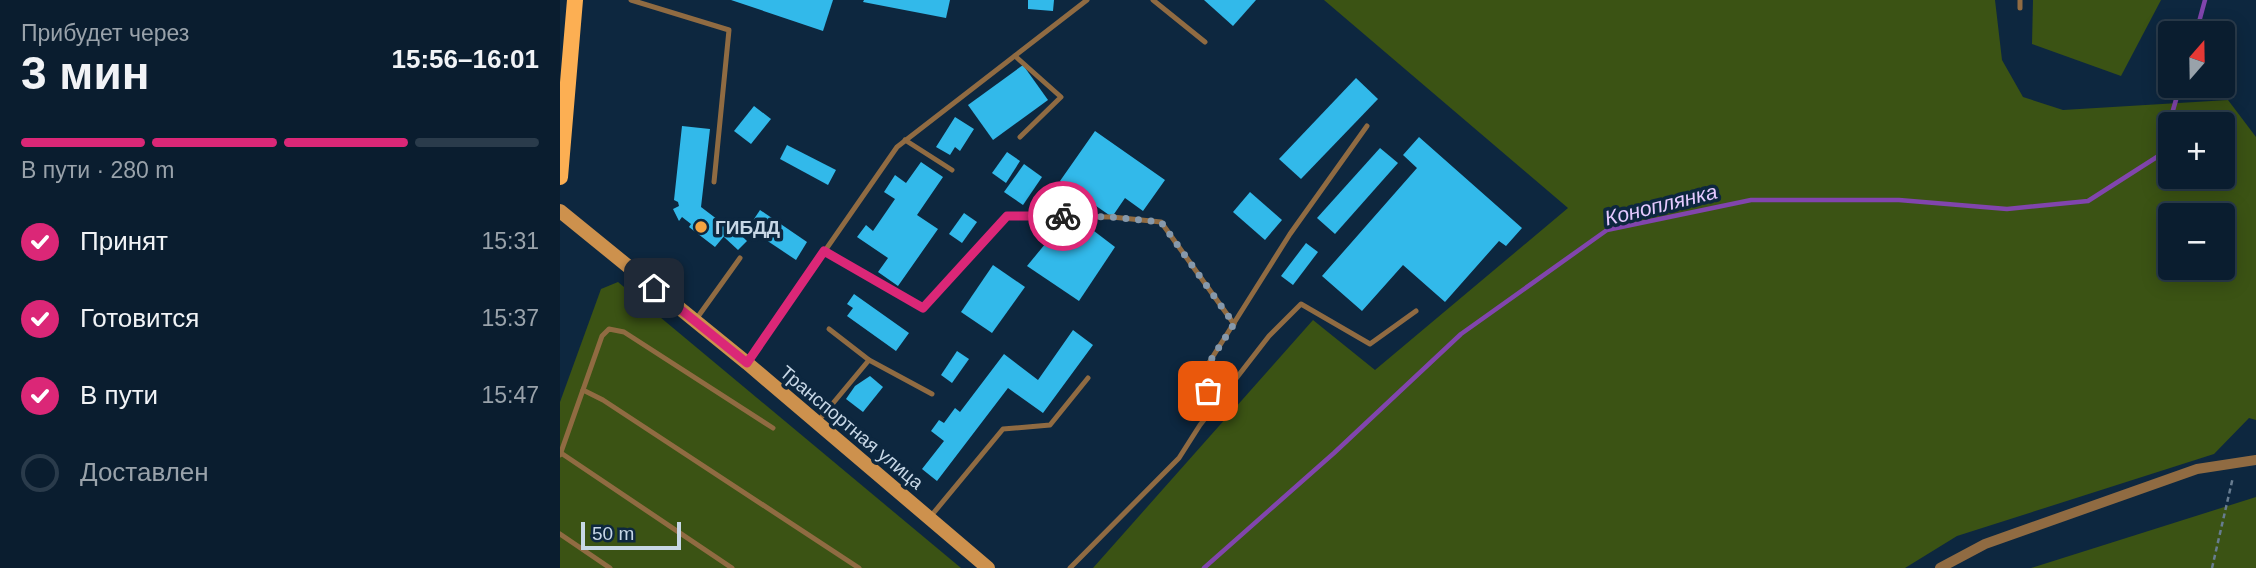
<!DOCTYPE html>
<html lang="ru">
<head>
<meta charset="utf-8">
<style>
  :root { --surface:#0a1d2f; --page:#182a3b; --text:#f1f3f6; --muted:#99a2aa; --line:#2a3b4b; --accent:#db2777 }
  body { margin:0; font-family:Arial,sans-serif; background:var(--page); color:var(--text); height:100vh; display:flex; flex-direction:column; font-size:26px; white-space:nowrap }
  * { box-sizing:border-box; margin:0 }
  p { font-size:23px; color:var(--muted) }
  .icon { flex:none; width:38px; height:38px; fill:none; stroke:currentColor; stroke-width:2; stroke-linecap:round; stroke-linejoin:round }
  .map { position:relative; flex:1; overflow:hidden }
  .side { display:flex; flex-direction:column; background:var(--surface); width:560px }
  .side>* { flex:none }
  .needle { width:46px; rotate:20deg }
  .controls { position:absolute; left:1598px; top:21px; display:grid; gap:14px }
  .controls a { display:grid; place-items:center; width:77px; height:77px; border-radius:7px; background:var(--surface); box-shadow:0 4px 18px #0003,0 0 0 2px var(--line); font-size:35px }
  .scale { position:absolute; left:21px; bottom:18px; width:100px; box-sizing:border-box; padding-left:7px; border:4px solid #c7d7e6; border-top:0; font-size:19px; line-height:24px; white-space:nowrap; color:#c7d7e6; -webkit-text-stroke:5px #0d273f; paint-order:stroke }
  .pin { position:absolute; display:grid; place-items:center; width:60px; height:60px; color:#fff; margin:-30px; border-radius:14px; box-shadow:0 4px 10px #0006 }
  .courier { position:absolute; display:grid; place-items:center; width:70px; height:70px; margin:-35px; border:5px solid #db2777; border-radius:50%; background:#fff; color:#222; box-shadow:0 2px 9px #0007 }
  .overview em { font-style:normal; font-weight:600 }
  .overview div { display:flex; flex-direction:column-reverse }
  .overview { display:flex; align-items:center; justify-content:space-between; height:119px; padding:0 21px }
  h1 { font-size:46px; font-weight:600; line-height:52px }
  .bar { display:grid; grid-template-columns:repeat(4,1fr); gap:10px 7px; align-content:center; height:84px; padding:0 21px }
  .bar i { height:9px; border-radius:5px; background:var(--line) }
  .bar .selected { background:var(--accent) }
  .bar p { grid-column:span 4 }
  ol { padding:0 21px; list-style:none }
  li { display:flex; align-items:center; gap:21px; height:77px }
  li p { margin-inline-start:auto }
  li .icon { padding:7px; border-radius:50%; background:var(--accent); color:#fff; stroke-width:4 }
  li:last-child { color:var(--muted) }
  li i { width:38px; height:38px; border:4px solid var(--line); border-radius:50% }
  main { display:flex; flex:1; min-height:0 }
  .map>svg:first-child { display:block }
  .green { fill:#3b5314; fill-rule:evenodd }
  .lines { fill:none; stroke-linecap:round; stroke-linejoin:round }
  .stream { stroke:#8145ad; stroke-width:4.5 }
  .building { fill:#32b9ea }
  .path { stroke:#677c90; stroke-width:2.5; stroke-dasharray:5 3.5; stroke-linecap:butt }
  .service { stroke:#906b42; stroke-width:5 }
  .minor { stroke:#906b42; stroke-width:10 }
  .secondary { stroke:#cd914d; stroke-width:14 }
  .primary { stroke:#fcaf53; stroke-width:16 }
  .done { stroke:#8699ac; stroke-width:7; stroke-dasharray:0 12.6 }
  .route { stroke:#db2777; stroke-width:9 }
  .poi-dot { fill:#f3a442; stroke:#0d273f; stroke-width:2.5 }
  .labels { text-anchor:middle; stroke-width:7; stroke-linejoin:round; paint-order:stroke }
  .poi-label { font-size:19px; font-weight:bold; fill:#c7d7e6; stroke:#0d273f; text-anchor:start }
  .street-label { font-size:19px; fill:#c7d7e6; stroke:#0d273f }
  .water-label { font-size:21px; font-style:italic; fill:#e5caff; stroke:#0d273f }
</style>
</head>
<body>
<main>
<section class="side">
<div class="overview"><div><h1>3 мин</h1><p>Прибудет через</p></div><em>15:56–16:01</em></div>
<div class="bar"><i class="selected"></i><i class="selected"></i><i class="selected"></i><i></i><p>В пути · 280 m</p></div>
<ol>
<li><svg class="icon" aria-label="check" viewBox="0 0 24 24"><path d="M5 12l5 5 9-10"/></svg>Принят<p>15:31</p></li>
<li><svg class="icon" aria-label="check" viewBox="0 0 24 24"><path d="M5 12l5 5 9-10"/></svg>Готовится<p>15:37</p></li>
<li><svg class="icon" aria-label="check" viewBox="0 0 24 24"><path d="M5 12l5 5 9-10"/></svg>В пути<p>15:47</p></li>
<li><i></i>Доставлен</li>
</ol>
</section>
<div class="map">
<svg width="1696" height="568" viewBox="0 0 1696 568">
  <rect width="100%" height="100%" fill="#0d273f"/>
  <g class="green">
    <path d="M764,0H1435L1442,60L1463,97L1503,110L1668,100L1696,137V420L1689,418L1654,454L1397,536L1345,568H533L753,320L815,370L1008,208ZM1662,124V177H1610V124ZM1662,215V268H1610V215Z"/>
    <path d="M1473,0H1601L1561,76L1472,44Z"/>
    <path d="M58,282L401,568H0V402L41,289Z"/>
    <path d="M1696,497V568H1471Z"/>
  </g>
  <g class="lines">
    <g class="stream">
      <path d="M1636,33L1645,0"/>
      <path d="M644,568L774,453L901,334L1047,230L1191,200H1339L1447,209L1528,201L1600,155L1620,86"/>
    </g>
  </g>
  <g class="building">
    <path d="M171,0H273L263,31Z"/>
    <path d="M304,0H390L386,18L303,2Z"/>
    <path d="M468,0H494L493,11L468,9Z"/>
    <path d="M644,0H696L673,26Z"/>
    <path d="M463,65L488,100L433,140L408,105Z"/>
    <path d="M796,78L818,99L741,179L719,159Z"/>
    <path d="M194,106L211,119L191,144L174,131Z"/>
    <path d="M395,117L414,129L400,151L395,147L390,155L376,147Z"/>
    <path d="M122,126L150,129L141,207L170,229L155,247L129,227L131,224L122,217L119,221L113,209L119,206L118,202L114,200Z"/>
    <path d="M535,131L605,180L583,211L565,198L552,217L500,181Z"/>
    <path d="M859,137L962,228L946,246L939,241L885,302L843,265L802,311L762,276L857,168L843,155Z"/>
    <path d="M227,145L276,170L268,185L220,159Z"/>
    <path d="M820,148L838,163L775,234L757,218Z"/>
    <path d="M447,152L460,161L446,183L432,173Z"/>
    <path d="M361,162L383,177L357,215L378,229L338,286L318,272L328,258L297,237L306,225L313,231L335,199L324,192L335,175L346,183Z"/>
    <path d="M464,164L482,177L463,205L444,192Z"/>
    <path d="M690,192L722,220L705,240L673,212Z"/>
    <path d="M200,210L247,242L236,260L188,228Z"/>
    <path d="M404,213L417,222L402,243L389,234Z"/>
    <path d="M173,228L187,241L178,250L164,237Z"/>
    <path d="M534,231L555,247L519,301L467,266L495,232Z"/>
    <path d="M746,243L758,252L733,285L721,276Z"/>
    <path d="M433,265L465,287L432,333L401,312Z"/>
    <path d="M294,294L349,333L336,351L287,316L293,308L287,304Z"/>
    <path d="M513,330L533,345L483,413L448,388L377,481L362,469L384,441L371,431L379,420L384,423L395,408L400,412L444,354L478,380Z"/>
    <path d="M397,351L409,359L392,383L381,375Z"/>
    <path d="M310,376L323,387L303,412L286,399L295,386Z"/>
  </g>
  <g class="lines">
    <path class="path" d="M1652,568L1673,477"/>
    <g class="service">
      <path d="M71,0L169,30L154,182"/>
      <path d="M593,0L645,42"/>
      <path d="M1460,8V0"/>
      <path d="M455,56L501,97L460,137"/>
      <path d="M345,140L392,170"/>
      <path d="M264,251L363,308L448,216L552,217L601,222L674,324"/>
      <path d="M137,318L180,258"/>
      <path d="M309,360L372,394"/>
      <path d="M187,363L337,147L527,0"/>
      <path d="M23,390L43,400L299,568"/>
      <path d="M651,413L645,369L730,234L807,126"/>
      <path d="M259,420L309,360L269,329"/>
      <path d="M1,453L172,568"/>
      <path d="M0,455L42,336L49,329L64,332L213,428"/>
      <path d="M371,516L443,429L490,425L528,378"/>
      <path d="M0,534L50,568"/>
      <path d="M510,568L619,458L640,425L709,336L741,304L810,344L856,311"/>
    </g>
    <path class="minor" d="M1380,568L1425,544L1637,469L1696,460"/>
    <path class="secondary" d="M0,211L187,363L428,568"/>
    <path class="primary" d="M0,177L15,0"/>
  </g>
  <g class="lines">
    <path class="done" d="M503,216L552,217L601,222L674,324L645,369L648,391"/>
    <path class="route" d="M94,288L187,363L264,251L363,308L447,216H503"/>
  </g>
  <circle class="poi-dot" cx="141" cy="227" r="7"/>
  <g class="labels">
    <g class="poi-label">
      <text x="155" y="234">ГИБДД</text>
    </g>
    <g class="street-label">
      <text transform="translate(292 427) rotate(40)" y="7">Транспортная улица</text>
    </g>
    <g class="water-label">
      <text transform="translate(1101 205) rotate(-14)" y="7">Коноплянка</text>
    </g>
  </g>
</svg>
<div class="controls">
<a><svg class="needle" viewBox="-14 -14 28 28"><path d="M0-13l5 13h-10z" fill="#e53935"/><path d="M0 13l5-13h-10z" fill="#99a2aa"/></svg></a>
<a>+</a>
<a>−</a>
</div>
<div class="scale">50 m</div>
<div class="pin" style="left:648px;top:391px;background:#ea580c"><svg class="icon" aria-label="bag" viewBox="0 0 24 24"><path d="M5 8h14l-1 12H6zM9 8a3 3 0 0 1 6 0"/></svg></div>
<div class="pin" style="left:94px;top:288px;background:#1f2937"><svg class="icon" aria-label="home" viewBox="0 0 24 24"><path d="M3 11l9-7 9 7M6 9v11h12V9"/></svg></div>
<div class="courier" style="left:503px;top:216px"><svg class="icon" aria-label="bike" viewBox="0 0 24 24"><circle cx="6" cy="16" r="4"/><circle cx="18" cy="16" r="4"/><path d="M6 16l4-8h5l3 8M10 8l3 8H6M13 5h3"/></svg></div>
</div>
</main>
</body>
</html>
